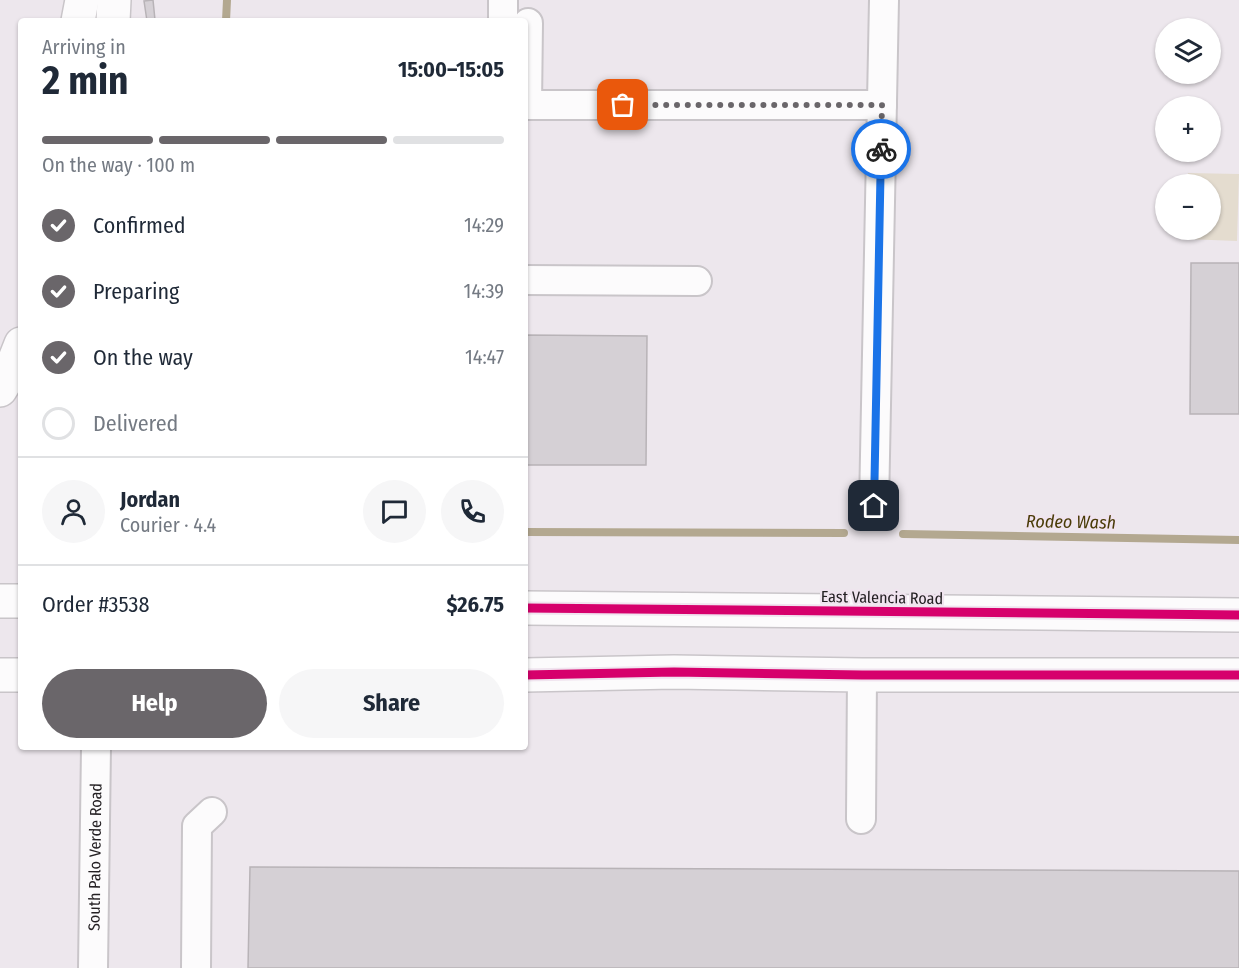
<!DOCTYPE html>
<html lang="en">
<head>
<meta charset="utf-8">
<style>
  :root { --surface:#fff; --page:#f6f6f7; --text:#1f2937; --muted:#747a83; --line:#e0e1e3; --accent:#6a666a }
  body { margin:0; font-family:"Fira Sans Condensed",sans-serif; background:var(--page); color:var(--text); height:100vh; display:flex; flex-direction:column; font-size:22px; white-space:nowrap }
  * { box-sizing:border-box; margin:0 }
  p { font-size:20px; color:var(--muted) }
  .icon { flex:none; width:33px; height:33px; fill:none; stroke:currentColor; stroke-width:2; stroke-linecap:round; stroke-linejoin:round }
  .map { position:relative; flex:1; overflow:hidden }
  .drawer { position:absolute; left:18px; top:18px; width:510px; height:732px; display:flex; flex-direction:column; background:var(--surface); border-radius:6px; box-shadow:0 2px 4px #0004 }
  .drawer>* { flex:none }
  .controls { position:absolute; left:1155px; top:18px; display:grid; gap:12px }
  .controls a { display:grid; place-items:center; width:66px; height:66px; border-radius:50%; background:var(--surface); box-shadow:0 2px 4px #0004; font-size:30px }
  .pin { position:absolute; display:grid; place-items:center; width:51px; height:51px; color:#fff; margin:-26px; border-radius:12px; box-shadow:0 3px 9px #0006 }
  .courier { position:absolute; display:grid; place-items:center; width:60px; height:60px; margin:-30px; border:4px solid #1a73e8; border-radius:50%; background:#fff; color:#222; box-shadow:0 2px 8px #0007 }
  .overview em { font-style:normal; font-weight:700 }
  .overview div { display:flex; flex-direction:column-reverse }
  .overview { display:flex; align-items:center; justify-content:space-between; height:102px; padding:0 24px }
  h1 { font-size:39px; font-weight:700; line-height:45px }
  .bar { display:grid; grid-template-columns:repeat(4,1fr); gap:9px 6px; align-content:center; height:72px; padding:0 24px }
  .bar i { height:8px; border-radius:4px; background:var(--line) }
  .bar .current { background:var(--accent) }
  .bar p { grid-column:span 4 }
  .line { display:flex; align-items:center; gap:15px; padding:0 24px; border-top:2px solid var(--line) }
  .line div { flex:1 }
  .round { display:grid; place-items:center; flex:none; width:63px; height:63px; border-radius:32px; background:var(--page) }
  ol { padding:0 24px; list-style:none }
  li { display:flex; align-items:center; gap:18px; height:66px }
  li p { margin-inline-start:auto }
  li .icon { padding:6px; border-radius:50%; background:var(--accent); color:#fff; stroke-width:4 }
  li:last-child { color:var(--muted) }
  li i { width:33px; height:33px; border:3px solid var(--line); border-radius:50% }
  .primary-button { display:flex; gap:12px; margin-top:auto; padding:12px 24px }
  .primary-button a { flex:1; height:69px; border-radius:36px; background:var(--accent); color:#fff; font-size:24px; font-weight:700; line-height:69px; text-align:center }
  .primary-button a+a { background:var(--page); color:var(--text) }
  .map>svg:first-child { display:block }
  .green { fill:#e4dccf }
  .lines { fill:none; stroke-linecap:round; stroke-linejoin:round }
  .stream { stroke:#b3a890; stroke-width:8 }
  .building { fill:#d5d0d5; stroke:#b8b3b7; stroke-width:1.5 }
  .minor-casing { stroke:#c9c5c9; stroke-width:32 }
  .major-casing { stroke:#c9c5c9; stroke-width:36 }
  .minor { stroke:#fcfbfc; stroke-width:28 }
  .major { stroke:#fcfbfc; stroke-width:33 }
  .cycleway-casing { stroke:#f0e4ef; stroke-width:13 }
  .cycleway { stroke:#d6006c; stroke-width:9 }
  .done { stroke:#6a666a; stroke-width:6; stroke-dasharray:0 10.8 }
  .route { stroke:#1a73e8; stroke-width:8 }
  .labels { text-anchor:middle; stroke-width:4.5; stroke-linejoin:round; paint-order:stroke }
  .street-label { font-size:16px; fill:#242023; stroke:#f0e4ef }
  .water-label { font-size:18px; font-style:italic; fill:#4a3b08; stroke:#f0e4ef }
</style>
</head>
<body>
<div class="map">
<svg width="1239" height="968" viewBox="0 0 1239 968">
  <rect width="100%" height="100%" fill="#ede7ed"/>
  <path class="green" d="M1188,173L1239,174L1237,241L1185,239L1186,230H1210V184H1187Z"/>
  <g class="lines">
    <g class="stream">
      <path d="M226,21L227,0"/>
      <path d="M525,532L844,533"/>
      <path d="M903,534L1239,540"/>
    </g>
  </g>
  <g class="building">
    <path d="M153,0L155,20L147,21L144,1Z"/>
    <path d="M1191,263H1239V414H1190Z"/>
    <path d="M525,335L647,336L646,465H525Z"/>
    <path d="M250,867L1239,871V968H248Z"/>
  </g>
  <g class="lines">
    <g class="minor-casing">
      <g id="minor">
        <path d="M503,21V0"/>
        <path d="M525,105H882"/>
        <path d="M527,105L528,23"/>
        <path d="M525,280L697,281"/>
        <path d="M874,506L884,0"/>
        <path d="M861,819L862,675"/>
        <path id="s1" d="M93,968L96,747"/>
        <path d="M196,968L197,826L212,812"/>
      </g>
    </g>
    <g class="major-casing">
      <g id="major">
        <path d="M78,21L82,0"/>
        <path d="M113,21L114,0"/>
        <path d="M0,390L8,377L21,344"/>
        <path d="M0,601H21"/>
        <path d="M525,608L1239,615"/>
        <path d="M0,675H21"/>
        <path d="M525,675L674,672L862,675H1239"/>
      </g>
    </g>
    <use href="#minor" class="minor"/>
    <use href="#major" class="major"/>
    <g class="cycleway-casing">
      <g id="cycleway">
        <path d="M525,608L1239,615"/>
        <path d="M525,675L674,672L862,675H1239"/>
      </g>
    </g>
    <use href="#cycleway" class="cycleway"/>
  </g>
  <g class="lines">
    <path class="done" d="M623,105H882L881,149"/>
    <path class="route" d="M874,506L881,149"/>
  </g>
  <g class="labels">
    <g class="street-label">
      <text transform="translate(882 597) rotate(1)" y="6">East Valencia Road</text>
      <text dy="6" stroke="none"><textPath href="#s1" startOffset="111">South Palo Verde Road</textPath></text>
    </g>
    <g class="water-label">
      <text transform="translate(1071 522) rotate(1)" y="6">Rodeo Wash</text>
    </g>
  </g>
</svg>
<div class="controls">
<a><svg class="icon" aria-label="layers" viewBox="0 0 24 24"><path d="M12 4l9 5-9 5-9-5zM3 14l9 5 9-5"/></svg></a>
<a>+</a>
<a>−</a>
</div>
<div class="pin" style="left:623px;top:105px;background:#ea580c"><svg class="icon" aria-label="bag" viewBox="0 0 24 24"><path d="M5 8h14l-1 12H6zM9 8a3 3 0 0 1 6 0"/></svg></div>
<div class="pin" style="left:874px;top:506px;background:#1f2937"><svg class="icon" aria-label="home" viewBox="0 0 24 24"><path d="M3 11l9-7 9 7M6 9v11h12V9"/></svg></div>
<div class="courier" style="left:881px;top:149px"><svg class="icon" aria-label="bike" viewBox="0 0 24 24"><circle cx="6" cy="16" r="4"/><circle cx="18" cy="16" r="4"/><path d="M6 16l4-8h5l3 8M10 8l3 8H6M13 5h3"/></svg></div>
<section class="drawer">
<div class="overview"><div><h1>2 min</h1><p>Arriving in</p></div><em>15:00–15:05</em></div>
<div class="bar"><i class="current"></i><i class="current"></i><i class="current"></i><i></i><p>On the way · 100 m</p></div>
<ol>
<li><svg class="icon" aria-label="check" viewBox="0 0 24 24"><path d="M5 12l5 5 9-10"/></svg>Confirmed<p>14:29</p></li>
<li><svg class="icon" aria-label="check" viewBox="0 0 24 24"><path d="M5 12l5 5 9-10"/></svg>Preparing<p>14:39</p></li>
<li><svg class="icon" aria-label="check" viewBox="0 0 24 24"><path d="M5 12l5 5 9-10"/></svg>On the way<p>14:47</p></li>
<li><i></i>Delivered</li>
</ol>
<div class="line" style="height:108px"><a class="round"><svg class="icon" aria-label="person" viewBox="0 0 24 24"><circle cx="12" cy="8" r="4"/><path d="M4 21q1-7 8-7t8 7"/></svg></a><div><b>Jordan</b><p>Courier · 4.4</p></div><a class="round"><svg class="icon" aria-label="chat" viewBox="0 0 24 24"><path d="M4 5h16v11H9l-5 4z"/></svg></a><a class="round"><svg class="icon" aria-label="phone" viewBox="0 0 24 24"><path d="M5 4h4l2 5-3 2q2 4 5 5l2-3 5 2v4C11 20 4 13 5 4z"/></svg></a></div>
<div class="line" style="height:78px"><div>Order #3538</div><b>$26.75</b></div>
<div class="primary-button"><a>Help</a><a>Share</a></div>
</section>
</div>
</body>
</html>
